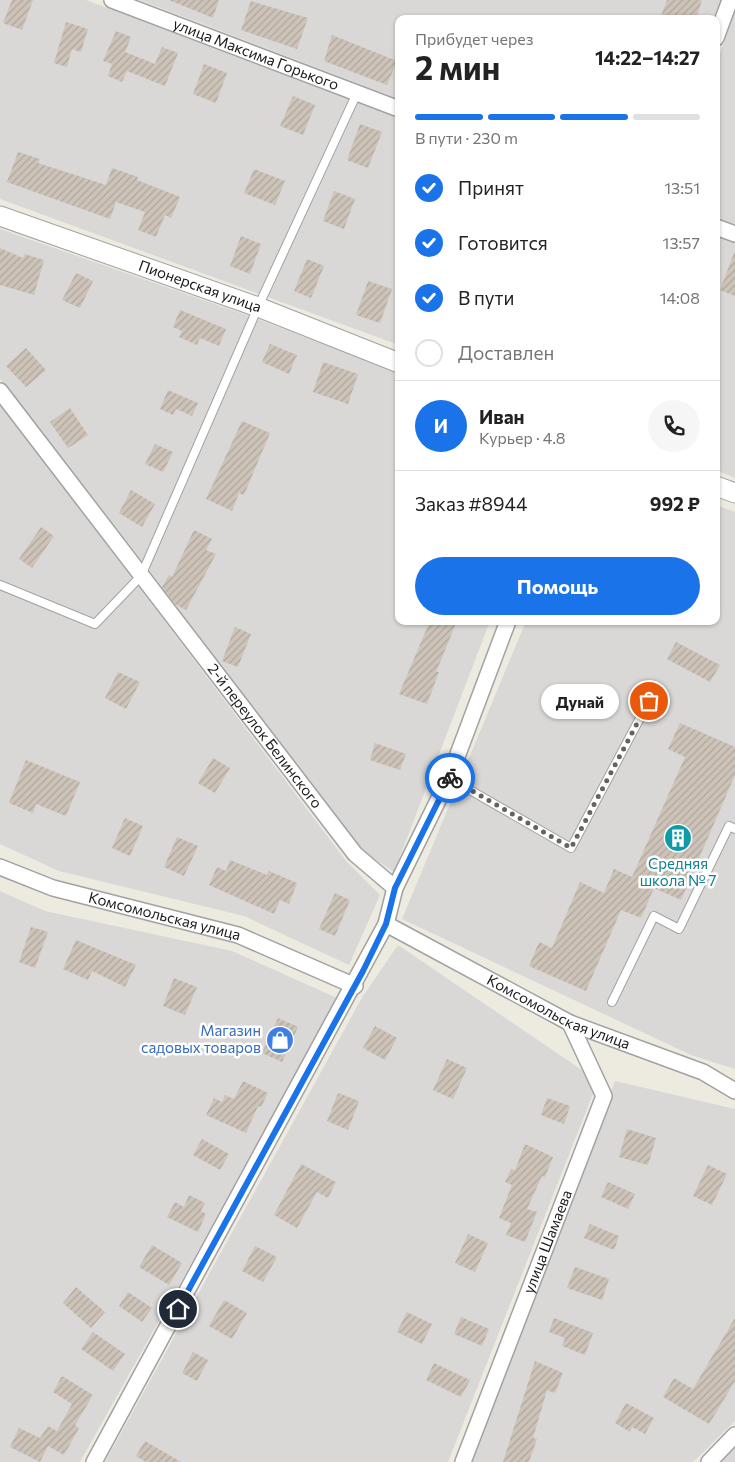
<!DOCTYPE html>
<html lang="ru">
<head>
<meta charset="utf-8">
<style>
  :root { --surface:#fff; --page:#f6f6f6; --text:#222; --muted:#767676; --line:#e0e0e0; --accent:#1a73e8 }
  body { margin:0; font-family:Commissioner,sans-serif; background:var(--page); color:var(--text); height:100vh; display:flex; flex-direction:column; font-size:19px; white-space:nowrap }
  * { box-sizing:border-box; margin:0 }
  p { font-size:16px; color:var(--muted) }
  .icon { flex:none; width:28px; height:28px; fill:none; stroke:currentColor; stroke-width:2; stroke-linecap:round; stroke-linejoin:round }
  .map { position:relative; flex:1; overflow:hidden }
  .sheet { position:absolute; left:395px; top:15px; width:325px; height:610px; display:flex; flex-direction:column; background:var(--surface); border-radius:10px; box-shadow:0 1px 4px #0004 }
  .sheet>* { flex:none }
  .pin { position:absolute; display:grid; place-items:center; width:42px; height:42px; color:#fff; margin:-21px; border:2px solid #fff; border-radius:50%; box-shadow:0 1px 5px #0007 }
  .courier { position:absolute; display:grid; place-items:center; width:50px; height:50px; margin:-25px; border:4px solid #1a73e8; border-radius:50%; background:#fff; color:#222; box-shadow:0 1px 6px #0007 }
  .bubble { position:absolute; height:35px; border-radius:18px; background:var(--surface); box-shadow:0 1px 4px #0004; font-size:16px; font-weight:700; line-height:35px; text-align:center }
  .headline em { font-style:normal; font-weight:700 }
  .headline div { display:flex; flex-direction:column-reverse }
  .headline { display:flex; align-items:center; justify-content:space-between; height:85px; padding:0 20px }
  h1 { font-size:32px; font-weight:700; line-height:38px }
  .bar { display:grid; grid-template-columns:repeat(4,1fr); gap:8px 5px; align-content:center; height:60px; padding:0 20px }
  .bar i { height:6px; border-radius:4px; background:var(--line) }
  .bar .selected { background:var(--accent) }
  .bar p { grid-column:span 4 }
  .line { display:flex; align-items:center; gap:12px; padding:0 20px; border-top:1px solid var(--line) }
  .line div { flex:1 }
  .round { display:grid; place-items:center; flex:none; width:52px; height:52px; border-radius:26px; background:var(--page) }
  ol { padding:0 20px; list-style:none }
  li { display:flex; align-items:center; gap:15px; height:55px }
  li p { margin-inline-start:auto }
  li .icon { padding:5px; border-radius:50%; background:var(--accent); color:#fff; stroke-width:4 }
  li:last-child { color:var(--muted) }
  li i { width:28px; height:28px; border:2px solid var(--line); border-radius:50% }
  .button { display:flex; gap:10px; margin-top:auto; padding:10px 20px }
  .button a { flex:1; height:58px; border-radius:30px; background:var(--accent); color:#fff; font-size:20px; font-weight:700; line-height:58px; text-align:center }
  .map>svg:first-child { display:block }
  .residential { fill:#d9d8d7 }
  .building { fill:url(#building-hatch) }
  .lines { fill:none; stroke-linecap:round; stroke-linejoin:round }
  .service-casing { stroke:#a2a2a2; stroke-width:10 }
  .minor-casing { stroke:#a2a2a2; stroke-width:18 }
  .tertiary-casing { stroke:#a2a2a2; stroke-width:21 }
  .service { stroke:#fff; stroke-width:8 }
  .minor { stroke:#fff; stroke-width:15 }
  .tertiary { stroke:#fff; stroke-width:19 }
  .done { stroke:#646360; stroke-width:5; stroke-dasharray:0 9 }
  .route { stroke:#1a73e8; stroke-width:6 }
  .labels { text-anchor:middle; stroke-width:5; stroke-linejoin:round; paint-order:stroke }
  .street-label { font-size:15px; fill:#1b1b1b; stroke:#fff }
  .culture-label { font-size:15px; fill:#0d838f; stroke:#fff }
  .shop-label { font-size:15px; fill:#366cbe; stroke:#fff; text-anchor:end }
</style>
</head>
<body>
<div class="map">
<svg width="735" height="1462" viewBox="0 0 735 1462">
  <defs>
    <pattern id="building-hatch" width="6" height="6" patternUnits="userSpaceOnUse" patternTransform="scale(1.25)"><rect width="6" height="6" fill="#cdc3b8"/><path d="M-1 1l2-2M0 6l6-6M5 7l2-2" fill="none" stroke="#afa79e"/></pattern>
  </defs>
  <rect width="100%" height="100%" fill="#edeadf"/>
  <g class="residential">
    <path d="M0,0H86L399,118V345L0,199Z"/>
    <path d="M140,0H721L714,19H399V99Z"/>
    <path d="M735,11V225L716,218V65Z"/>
    <path d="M0,229L252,317L399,373V621H490L394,872L359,848L140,558L0,379Z"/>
    <path d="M716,236L735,243V478L716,470Z"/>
    <path d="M0,404L347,862L380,895L349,965L244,916L59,871L0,844Z"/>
    <path d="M716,505L735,512V1069L691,1055L402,919L526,621H716Z"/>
    <path d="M0,891L45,911L232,951L339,999L80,1462H0Z"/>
    <path d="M398,945L598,1081L448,1462H105L363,996Z"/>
    <path d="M615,1081L735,1109V1421L693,1462H469Z"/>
    <path d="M735,1447V1462H721Z"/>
  </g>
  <g class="building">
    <path d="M12,0H33L22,30L3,23Z"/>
    <path d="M169,0H219L213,18Z"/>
    <path d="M667,0H702L696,19H670L661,16Z"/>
    <path d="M251,1L308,18L297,49L241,30Z"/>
    <path d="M66,22L88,29L81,52L72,49L67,67L54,63Z"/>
    <path d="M116,31L131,37L125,52L155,64L162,47L178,53L165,86L127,71L122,82L108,76L112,64L103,61Z"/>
    <path d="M332,35L397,61L387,85L324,61Z"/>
    <path d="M204,64L227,73L216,103L193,94Z"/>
    <path d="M293,96L315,105L303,135L280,126Z"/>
    <path d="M360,124L382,132L368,168L347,160Z"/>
    <path d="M18,152L40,159L38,163L106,185L112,168L138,177L137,180L180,197L171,218L165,215L156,237L138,230L145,212L116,202L110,219L7,182Z"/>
    <path d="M254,169L285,181L275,205L244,193Z"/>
    <path d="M334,191L355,199L344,229L323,221Z"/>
    <path d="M241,236L261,244L250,274L230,266Z"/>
    <path d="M0,248L23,258L25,254L44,260L34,295L0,285Z"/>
    <path d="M734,253H735V296L720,290Z"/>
    <path d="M307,259L324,266L311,298L294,291Z"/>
    <path d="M76,273L93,281L80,308L62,300Z"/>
    <path d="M368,281L392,289L380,323L356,315Z"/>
    <path d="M180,310L226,329L219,346L200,338L197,345L179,337L182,331L173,327Z"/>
    <path d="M270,344L297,355L289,374L262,362Z"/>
    <path d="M26,348L46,370L26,387L6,366Z"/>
    <path d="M323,362L358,374L348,404L313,392Z"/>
    <path d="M168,390L198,403L192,416L176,409L173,415L160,409Z"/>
    <path d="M70,408L88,435L68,448L50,422Z"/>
    <path d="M242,421L270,433L244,495L239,493L232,511L206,499Z"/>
    <path d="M155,444L173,452L163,472L145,464Z"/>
    <path d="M131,490L155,504L142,527L119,513Z"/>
    <path d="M41,527L54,536L32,568L19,559Z"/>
    <path d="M194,530L212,539L206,550L216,554L186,610L175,604L162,587L169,575L172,577Z"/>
    <path d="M430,621H457L436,672H439L427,704L399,694Z"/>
    <path d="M235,627L251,634L238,667L222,661Z"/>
    <path d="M676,642L720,665L710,682L667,659Z"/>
    <path d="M118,672L140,682L126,709L105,698Z"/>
    <path d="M680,723L735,747V775L681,900L654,888L641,918L621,910L586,991L529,966L539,942L552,948L580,882L604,893L614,869L632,877L685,757L668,749Z"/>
    <path d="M375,743L406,754L400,770L370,760Z"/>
    <path d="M213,758L230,768L215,793L198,783Z"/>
    <path d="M26,760L80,782L66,816L36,804L33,813L9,803Z"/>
    <path d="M125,818L143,826L130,856L112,848Z"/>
    <path d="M177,837L198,846L184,876L164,867Z"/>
    <path d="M230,860L267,875L269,871L297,883L289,904L280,900L274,914L209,885L217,867L226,871Z"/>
    <path d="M335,893L350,900L335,936L319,929Z"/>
    <path d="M31,927L48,932L35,968L19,962Z"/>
    <path d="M76,940L136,965L125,987L92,971L88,980L63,969Z"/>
    <path d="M174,978L197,987L185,1015L163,1006Z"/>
    <path d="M278,1018L298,1027L282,1062L262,1053Z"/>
    <path d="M375,1026L397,1038L385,1060L363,1048Z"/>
    <path d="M447,1059L467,1068L453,1099L433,1090Z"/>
    <path d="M243,1081L268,1093L261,1107L258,1106L246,1133L206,1115L214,1098L222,1102L225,1095L234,1099Z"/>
    <path d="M338,1093L359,1101L348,1130L327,1121Z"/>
    <path d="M547,1098L570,1106L564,1124L541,1115Z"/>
    <path d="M627,1129L656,1138L648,1165L619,1157Z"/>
    <path d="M202,1139L229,1154L220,1170L193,1155Z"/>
    <path d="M525,1144L553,1157L545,1177L542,1176L527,1209L537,1212L525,1242L506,1235L511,1223L499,1218L512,1185L505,1182L511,1169L515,1170Z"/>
    <path d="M301,1164L336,1182L328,1198L317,1192L297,1228L274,1215Z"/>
    <path d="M708,1165L727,1174L712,1205L693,1196Z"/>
    <path d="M608,1182L635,1194L628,1209L601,1197Z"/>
    <path d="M189,1195L205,1203L201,1211L206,1214L198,1232L167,1217L175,1202L184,1207Z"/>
    <path d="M590,1224L619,1236L614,1250L584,1238Z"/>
    <path d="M468,1234L488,1243L475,1272L455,1263Z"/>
    <path d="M152,1245L182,1263L169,1285L139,1267Z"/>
    <path d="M255,1246L277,1257L263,1282L242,1271Z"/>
    <path d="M575,1267L609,1279L602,1300L567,1288Z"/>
    <path d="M76,1287L105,1312L91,1328L63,1303Z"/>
    <path d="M128,1292L152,1308L142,1322L119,1306Z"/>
    <path d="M224,1300L247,1313L232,1339L209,1326Z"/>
    <path d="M407,1312L432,1324L422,1344L397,1332Z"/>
    <path d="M461,1317L489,1329L482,1346L454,1334Z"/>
    <path d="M554,1318L593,1333L585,1355L562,1346L565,1338L549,1332Z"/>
    <path d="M735,1318V1381L709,1424L663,1397L674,1378L693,1389Z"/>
    <path d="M93,1332L125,1354L113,1371L81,1349Z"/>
    <path d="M193,1352L208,1360L197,1381L182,1373Z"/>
    <path d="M535,1361L563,1373L555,1393L547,1390L533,1438L537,1439L529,1462H503Z"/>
    <path d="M434,1363L470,1380L461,1397L426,1380Z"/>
    <path d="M62,1376L93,1395L75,1425L79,1428L64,1455L48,1446L40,1462L10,1447L19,1428L40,1438L48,1426L57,1431L72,1404L53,1392Z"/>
    <path d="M626,1403L654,1418L645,1434L632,1427L630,1432L615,1423Z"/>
    <path d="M145,1441L181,1462H146L136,1456Z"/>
  </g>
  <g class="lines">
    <g class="service-casing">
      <g id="service">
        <path d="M0,585L95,624L141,576L258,307L357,93"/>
        <path d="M449,778L571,848L649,701"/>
        <path d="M612,1002L654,916L679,929L729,826L735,829"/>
      </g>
    </g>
    <g class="minor-casing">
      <g id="minor">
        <path id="s1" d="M112,0L399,109"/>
        <path d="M716,38L730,0"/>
        <path d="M716,227L735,234"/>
        <path id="s2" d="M0,391L355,854L395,888"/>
        <path id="s3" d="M0,867L53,888L238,935L355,986"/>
        <path id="s4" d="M386,924L570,1023L703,1072L735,1091"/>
        <path d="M94,1462L386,924L395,888L449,778L508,621"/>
        <path id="s5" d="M463,1462L604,1096L570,1023"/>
        <path d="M709,1462L735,1435"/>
      </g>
    </g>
    <g class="tertiary-casing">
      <g id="tertiary">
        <path id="s6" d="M0,216L258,307L399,363"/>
        <path d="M716,486L735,493"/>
      </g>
    </g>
    <use href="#service" class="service"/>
    <use href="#minor" class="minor"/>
    <use href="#tertiary" class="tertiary"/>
  </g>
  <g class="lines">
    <path class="done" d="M450,778L571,848L649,701"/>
    <path class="route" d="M178,1309L363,971L386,924L395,888L450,778"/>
  </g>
  <defs>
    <g id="building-disc" transform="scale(1.4375)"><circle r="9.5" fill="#0f9aa8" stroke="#fff"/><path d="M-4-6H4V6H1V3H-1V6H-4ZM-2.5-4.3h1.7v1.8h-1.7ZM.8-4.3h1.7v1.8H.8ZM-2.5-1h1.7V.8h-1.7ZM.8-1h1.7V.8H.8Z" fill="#fff"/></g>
    <g id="shop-disc" transform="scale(1.4375)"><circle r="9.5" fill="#3f7fe0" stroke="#fff"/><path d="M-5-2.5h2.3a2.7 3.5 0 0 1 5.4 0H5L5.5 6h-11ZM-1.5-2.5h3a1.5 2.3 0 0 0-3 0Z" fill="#fff"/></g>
  </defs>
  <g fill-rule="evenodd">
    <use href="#building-disc" x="678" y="838"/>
    <use href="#shop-disc" x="280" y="1040"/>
  </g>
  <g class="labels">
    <g class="street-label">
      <text dy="5" stroke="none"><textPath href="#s1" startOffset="154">улица Максима Горького</textPath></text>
      <text dy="5" stroke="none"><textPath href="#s6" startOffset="212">Пионерская улица</textPath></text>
      <text dy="5" stroke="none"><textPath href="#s2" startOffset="435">2-й переулок Белинского</textPath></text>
      <text dy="5" stroke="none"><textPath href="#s3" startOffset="172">Комсомольская улица</textPath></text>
      <text dy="5" stroke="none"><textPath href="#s4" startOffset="194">Комсомольская улица</textPath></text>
      <text dy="5" stroke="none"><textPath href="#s5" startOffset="236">улица Шамаева</textPath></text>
    </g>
    <g class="culture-label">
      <text x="678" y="869">Средняя<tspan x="678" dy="17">школа № 7</tspan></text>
    </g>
    <g class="shop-label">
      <text x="261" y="1036">Магазин<tspan x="261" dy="17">садовых товаров</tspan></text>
    </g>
  </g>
</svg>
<div class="pin" style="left:649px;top:701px;background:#ea580c"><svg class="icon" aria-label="bag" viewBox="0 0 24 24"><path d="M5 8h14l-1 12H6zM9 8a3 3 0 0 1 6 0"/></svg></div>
<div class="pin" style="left:178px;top:1309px;background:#1f2937"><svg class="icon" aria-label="home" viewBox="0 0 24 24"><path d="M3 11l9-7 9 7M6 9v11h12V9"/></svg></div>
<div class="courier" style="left:450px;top:778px"><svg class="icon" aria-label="bike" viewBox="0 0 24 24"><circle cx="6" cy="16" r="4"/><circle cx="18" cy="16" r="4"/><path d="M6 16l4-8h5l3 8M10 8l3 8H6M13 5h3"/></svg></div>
<div class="bubble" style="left:541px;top:684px;width:78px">Дунай</div>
<section class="sheet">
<div class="headline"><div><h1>2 мин</h1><p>Прибудет через</p></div><em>14:22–14:27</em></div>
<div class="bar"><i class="selected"></i><i class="selected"></i><i class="selected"></i><i></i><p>В пути · 230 m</p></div>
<ol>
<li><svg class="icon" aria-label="check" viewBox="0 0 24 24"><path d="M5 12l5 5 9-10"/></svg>Принят<p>13:51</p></li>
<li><svg class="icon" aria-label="check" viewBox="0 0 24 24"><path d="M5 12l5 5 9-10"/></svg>Готовится<p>13:57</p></li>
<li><svg class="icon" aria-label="check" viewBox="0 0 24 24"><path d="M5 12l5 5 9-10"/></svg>В пути<p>14:08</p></li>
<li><i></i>Доставлен</li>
</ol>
<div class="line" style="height:90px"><b class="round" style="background:var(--accent);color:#fff">И</b><div><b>Иван</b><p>Курьер · 4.8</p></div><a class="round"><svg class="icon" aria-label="phone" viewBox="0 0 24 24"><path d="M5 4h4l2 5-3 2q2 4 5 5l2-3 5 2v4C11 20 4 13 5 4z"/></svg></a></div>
<div class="line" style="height:65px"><div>Заказ #8944</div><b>992 ₽</b></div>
<div class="button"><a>Помощь</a></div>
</section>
</div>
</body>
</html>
